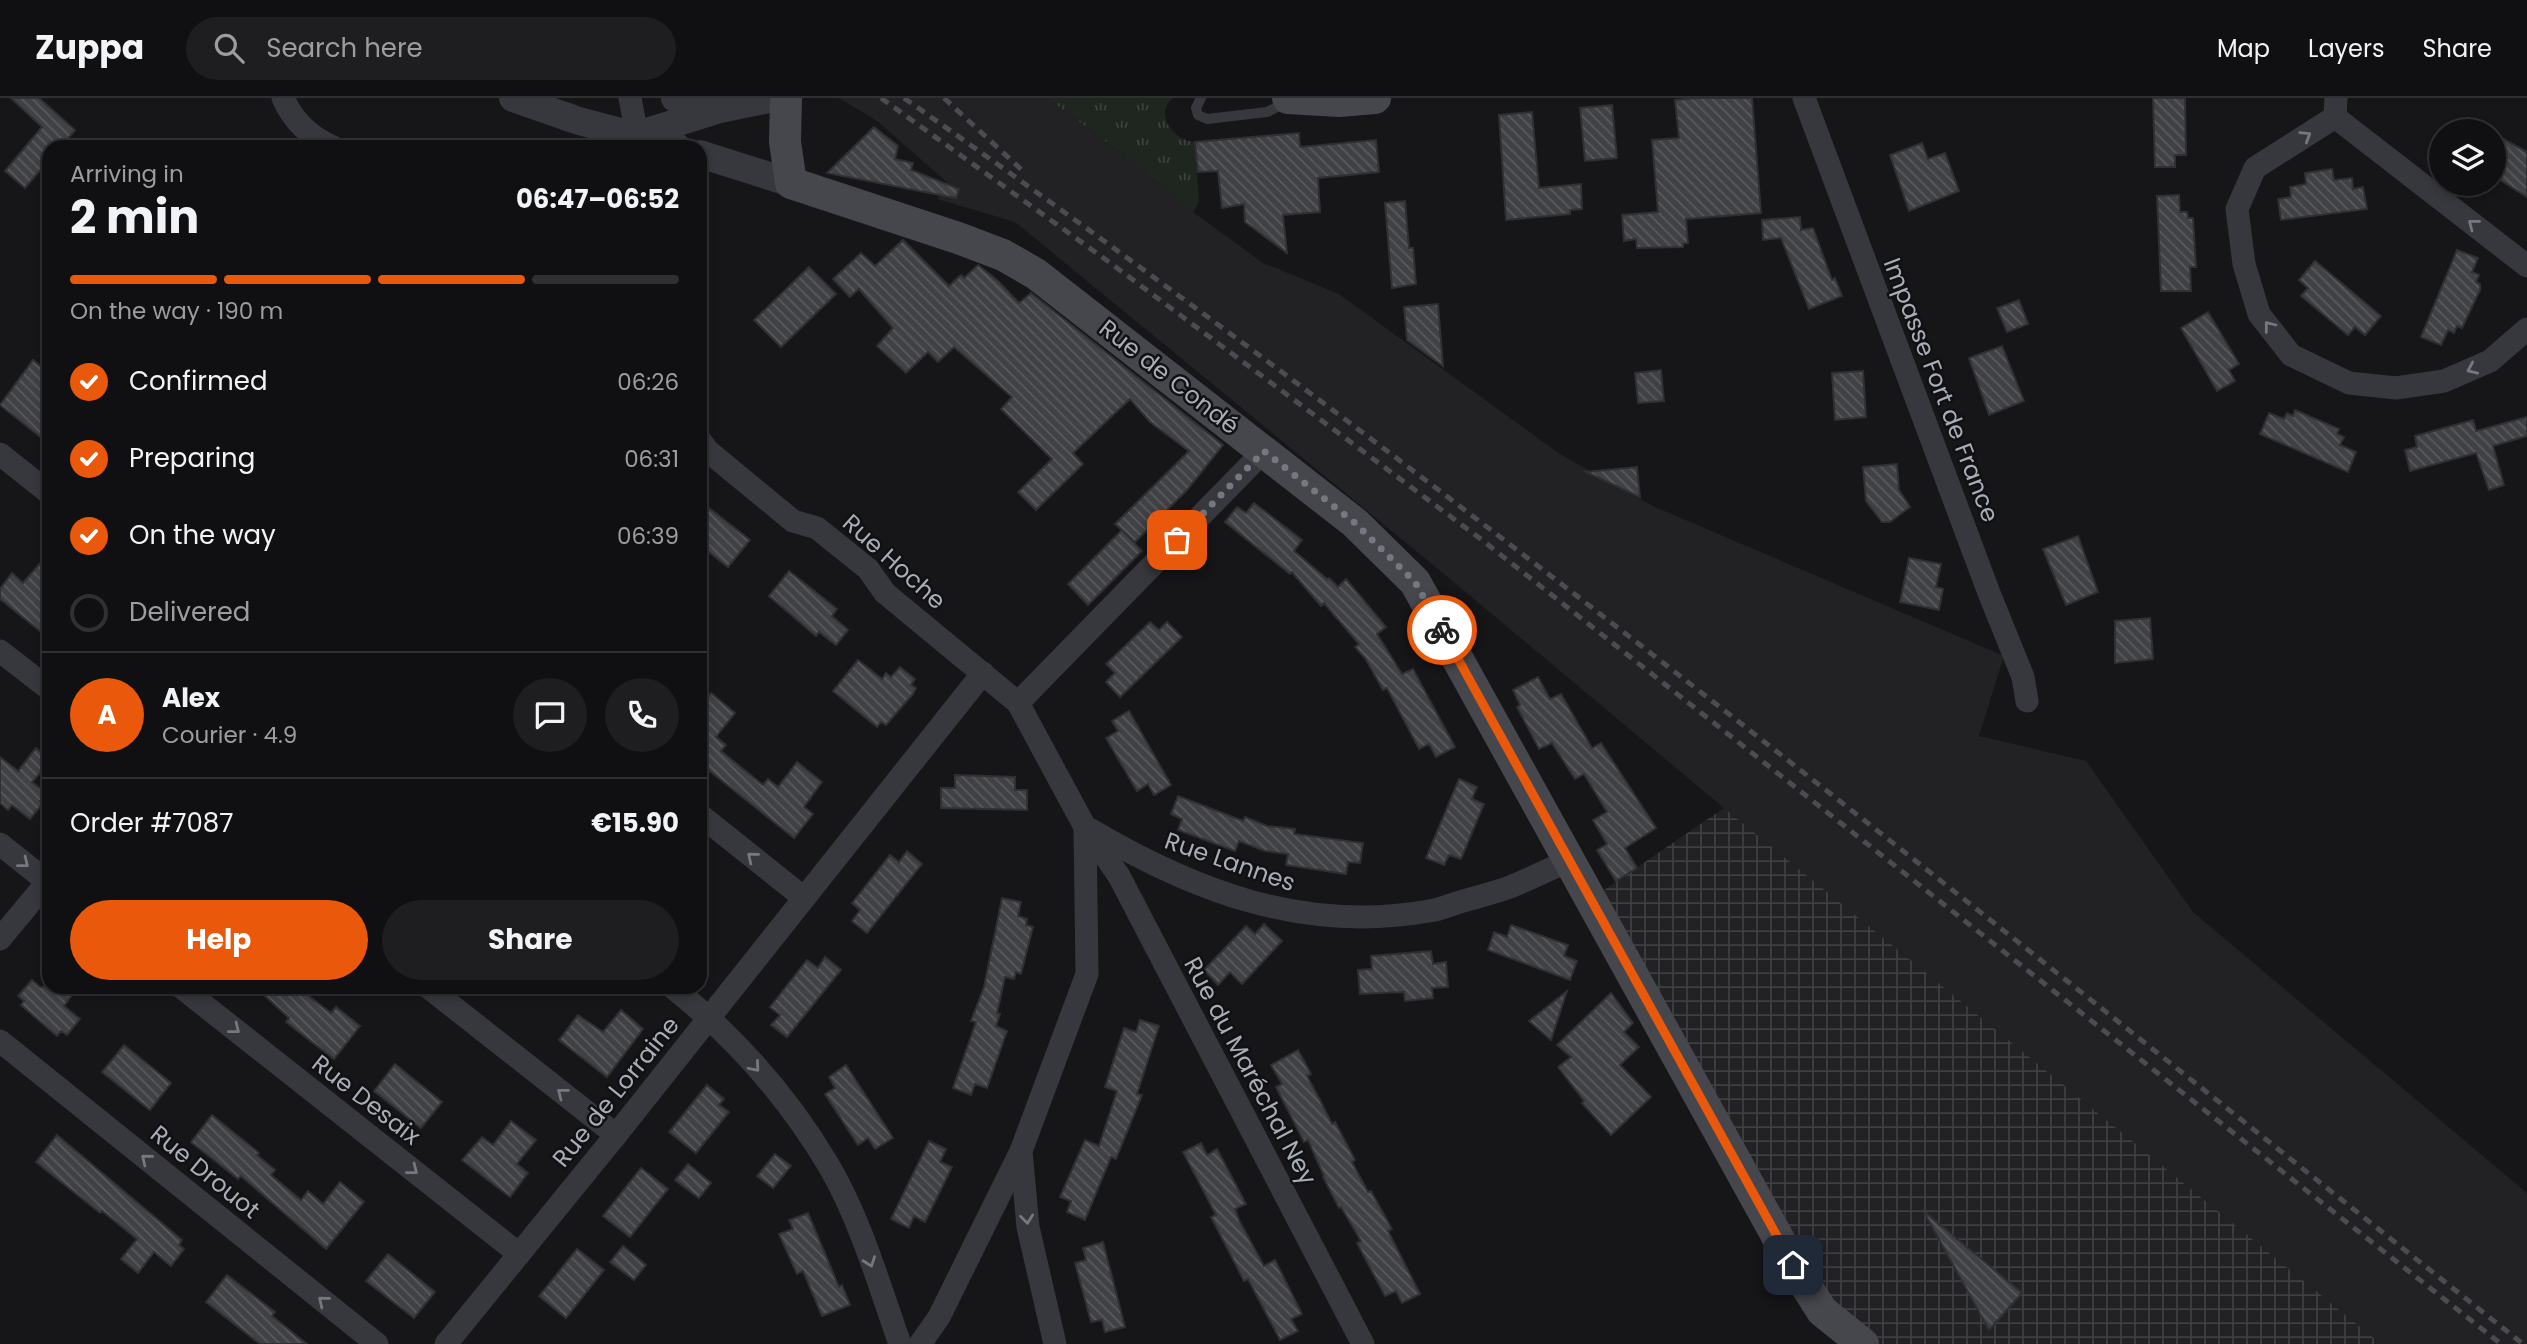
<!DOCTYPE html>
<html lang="en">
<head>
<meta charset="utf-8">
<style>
  :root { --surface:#101012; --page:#1e1e20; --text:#f1f3f6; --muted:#9c9d9f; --line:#303032; --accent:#ea580c }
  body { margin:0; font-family:Poppins,sans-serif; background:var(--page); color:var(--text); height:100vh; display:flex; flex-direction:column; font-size:26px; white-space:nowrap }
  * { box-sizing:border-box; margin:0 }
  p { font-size:23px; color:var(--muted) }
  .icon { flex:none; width:38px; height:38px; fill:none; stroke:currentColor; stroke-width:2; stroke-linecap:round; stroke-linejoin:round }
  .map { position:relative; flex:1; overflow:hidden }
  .drawer { position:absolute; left:42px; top:42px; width:665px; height:854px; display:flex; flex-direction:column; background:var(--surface); border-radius:21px; box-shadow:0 4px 10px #0003,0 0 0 2px var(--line) }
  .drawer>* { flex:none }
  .controls { position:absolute; left:2429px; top:21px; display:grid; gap:14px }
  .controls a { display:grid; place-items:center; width:77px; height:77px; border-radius:50%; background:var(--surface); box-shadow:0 4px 10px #0003,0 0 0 2px var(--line); font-size:35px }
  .pin { position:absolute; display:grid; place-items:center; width:60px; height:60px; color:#fff; margin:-30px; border-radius:14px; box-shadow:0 4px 10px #0006 }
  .courier { position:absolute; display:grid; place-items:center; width:70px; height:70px; margin:-35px; border:5px solid #ea580c; border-radius:50%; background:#fff; color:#222; box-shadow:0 2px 9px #0007 }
  .headline em { font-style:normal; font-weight:700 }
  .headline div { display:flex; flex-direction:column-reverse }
  .headline { display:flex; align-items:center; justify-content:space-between; height:119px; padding:0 28px }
  h1 { font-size:46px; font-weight:700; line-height:52px }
  .bar { display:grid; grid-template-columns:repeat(4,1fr); gap:10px 7px; align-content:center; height:84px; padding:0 28px }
  .bar i { height:9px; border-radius:5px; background:var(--line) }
  .bar .selected { background:var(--accent) }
  .bar p { grid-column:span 4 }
  .line { display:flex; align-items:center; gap:18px; padding:0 28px; border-top:2px solid var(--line) }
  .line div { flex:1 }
  .round { display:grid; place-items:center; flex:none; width:74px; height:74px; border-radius:37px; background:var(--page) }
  ol { padding:0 28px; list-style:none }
  li { display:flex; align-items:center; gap:21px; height:77px }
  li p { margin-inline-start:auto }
  li .icon { padding:7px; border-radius:50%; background:var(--accent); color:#fff; stroke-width:4 }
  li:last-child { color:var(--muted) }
  li i { width:38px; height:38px; border:4px solid var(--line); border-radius:50% }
  .action { display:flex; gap:14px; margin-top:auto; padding:14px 28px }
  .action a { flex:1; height:80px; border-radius:42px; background:var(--accent); color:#fff; font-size:28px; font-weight:700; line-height:80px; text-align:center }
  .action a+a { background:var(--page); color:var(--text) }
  header { display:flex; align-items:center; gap:42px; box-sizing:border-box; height:98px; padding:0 35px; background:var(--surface); border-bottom:2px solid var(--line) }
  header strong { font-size:33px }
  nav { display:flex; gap:38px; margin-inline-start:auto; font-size:24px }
  .search { width:490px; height:63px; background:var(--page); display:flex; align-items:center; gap:18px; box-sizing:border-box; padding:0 24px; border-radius:38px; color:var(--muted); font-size:26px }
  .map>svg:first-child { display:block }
  .built { fill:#222225 }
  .industrial { fill:url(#industrial-grid) }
  .grass { fill:url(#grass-tufts) }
  .building { fill:url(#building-back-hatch); stroke:#303034; stroke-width:2 }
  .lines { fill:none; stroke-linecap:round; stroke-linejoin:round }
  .service { stroke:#37383d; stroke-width:10 }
  .minor { stroke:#37383d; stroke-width:23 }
  .tertiary { stroke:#37383d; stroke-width:28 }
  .secondary { stroke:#45474d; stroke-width:32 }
  .rail { stroke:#4a4c52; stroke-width:5; stroke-dasharray:9 7; stroke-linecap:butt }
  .oneway { stroke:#757881 }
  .done { stroke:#757880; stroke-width:7; stroke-dasharray:0 12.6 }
  .route { stroke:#ea580c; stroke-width:9 }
  .labels { text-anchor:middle; stroke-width:5; stroke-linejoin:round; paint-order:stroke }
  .street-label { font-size:24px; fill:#a8adb8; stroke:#111113 }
</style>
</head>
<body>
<header>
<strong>Zuppa</strong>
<div class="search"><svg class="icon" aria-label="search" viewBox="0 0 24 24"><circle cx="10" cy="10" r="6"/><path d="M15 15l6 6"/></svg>Search here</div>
<nav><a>Map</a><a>Layers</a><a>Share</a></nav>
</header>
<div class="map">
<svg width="2527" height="1246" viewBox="0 0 2527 1246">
  <defs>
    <pattern id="industrial-grid" width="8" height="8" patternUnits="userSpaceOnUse" patternTransform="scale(1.75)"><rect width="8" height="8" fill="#222225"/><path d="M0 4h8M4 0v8" fill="none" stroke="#3f3f43"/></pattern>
    <pattern id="grass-tufts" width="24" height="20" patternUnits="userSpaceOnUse" patternTransform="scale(1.75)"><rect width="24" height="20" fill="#1e261f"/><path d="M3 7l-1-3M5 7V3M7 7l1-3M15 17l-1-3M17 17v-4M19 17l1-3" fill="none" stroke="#3c433d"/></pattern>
    <pattern id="building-back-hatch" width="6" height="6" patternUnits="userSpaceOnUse" patternTransform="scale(1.75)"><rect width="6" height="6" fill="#404145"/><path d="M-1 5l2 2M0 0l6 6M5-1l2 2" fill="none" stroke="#595a5e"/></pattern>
  </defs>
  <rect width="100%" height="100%" fill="#161618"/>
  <path class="built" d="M839,0H1047L1120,54L1193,114L1263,165L1339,196L1560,356L1655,409L2004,558L1979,638L2086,663L2193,814L2527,1095V1246H2381L1724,710L1438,471L1015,124L937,101L948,85L877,23Z"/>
  <path class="industrial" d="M1724,710L2381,1246H1857L1704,981L1604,792Z"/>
  <path class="grass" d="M1047,0H1173C1153,16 1174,43 1195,44L1199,104L1193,114L1120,54Z"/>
  <g class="building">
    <path d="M11,0H39L75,32L61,49H49V62L25,90L5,73L42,29Z"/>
    <path d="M1697,0H1752L1761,115L1686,121L1688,145L1683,146V149L1637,150L1636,141L1624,143L1622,117L1658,114L1652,42L1679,40L1675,2Z"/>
    <path d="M2153,0H2185L2186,57H2175V69H2155Z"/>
    <path d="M1612,7L1617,60L1585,63L1580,10Z"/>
    <path d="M1532,14L1539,90L1581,86L1582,111L1570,112V116L1506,122L1499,17Z"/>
    <path d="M874,29L898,48L895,61L913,65L911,72L959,91L956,100L827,75Z"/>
    <path d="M1299,35L1300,49L1376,42L1379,74L1318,80L1320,114L1283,117L1287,155L1245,124L1244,106L1222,110L1218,73L1198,74L1195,44Z"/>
    <path d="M2494,36L2527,54V99L2494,78Z"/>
    <path d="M1922,45L1928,61L1945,55L1959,93L1909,113L1890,57Z"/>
    <path d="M2332,71L2334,82L2352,80L2353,91L2363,89L2367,111L2281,122L2278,101L2291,99L2290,89L2306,86L2305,75Z"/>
    <path d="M2179,97L2180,114H2187L2188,120H2193L2196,169H2190L2191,193H2161L2157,98Z"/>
    <path d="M1405,103L1409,150H1413L1416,186L1392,190L1385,105Z"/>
    <path d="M1800,119L1801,132L1813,130L1832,182L1835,180L1842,198L1809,211L1781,140L1763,142L1762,122Z"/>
    <path d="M903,142L949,188L961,177L964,180L978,167L998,183L1019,205L1031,195L1223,347L1187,392L1135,444L1123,433L1142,453L1088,507L1068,486L1122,432L1115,426L1189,353L1150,324L1130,301L1073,355L1083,366L1036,412L1018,394L1052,361L1001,311L1012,299L954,249L938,264L928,254L906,275L877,248L893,230L859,191L850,199L833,181L861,155L875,168Z"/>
    <path d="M2457,152L2478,160L2472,174L2479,177L2476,184L2480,186V192L2462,230L2457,228L2454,235L2448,232L2441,247L2421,239Z"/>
    <path d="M2315,163L2381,218L2365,237L2355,229L2348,237L2301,198L2308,190L2299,182Z"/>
    <path d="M809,169L836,196L781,249L754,222Z"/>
    <path d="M2019,202L2028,226L2007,234L1997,210Z"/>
    <path d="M1438,206L1443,268L1407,242L1404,209Z"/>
    <path d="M2208,214L2239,266L2229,272L2235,283L2217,293L2181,230Z"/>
    <path d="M2002,248L2024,303L1989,317L1969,260Z"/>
    <path d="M33,262L49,275V346L0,307Z"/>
    <path d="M1661,272L1664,303L1638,305L1635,275Z"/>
    <path d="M1863,273L1866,319L1835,322L1832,275Z"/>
    <path d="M2295,312L2339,331L2337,336L2344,339L2340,347L2356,354L2348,374L2260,336L2269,315L2284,321L2287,315L2293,318Z"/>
    <path d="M2527,319V338L2493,348L2504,387L2489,392L2476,355L2410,373L2405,352L2417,349L2415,338L2473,322L2476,333Z"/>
    <path d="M1897,366L1899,392L1910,409L1890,424H1882L1866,403L1863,369Z"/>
    <path d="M1637,369L1640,399L1586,374Z"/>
    <path d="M700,403L750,442L728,469L700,447Z"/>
    <path d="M1254,405L1302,442L1294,453L1327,481L1329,480L1338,489L1346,481L1386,529L1377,536L1402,576L1413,571L1455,649L1436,659L1429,646L1419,651L1387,590L1383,592L1365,560L1355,549L1359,546L1324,505L1321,508L1292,474L1290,476L1225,424L1237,409L1246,415Z"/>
    <path d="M2078,438L2098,494L2066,507L2043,451Z"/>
    <path d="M49,455V521L40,533L0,501V491L12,475L23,485Z"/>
    <path d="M1909,460L1941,466L1936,489L1943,491L1939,512L1900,504Z"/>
    <path d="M789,473L837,511L832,518L848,532L836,547L819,534L816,538L769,498Z"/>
    <path d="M2150,520L2153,561L2115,565V523Z"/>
    <path d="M1150,524L1159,532L1167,524L1182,539L1120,599L1106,584L1115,575L1106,566Z"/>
    <path d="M858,562L882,581L886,575L891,579L900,569L915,581L911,587L916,590L913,596L886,627L881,624L877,629L833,593Z"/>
    <path d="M1538,579L1550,601L1561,596L1592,650L1601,645L1656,730L1625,750L1637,770L1616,783L1597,752L1607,746L1593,722L1607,714L1584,676L1575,681L1552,645L1539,651L1517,609L1520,607L1513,592Z"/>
    <path d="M711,595L735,615L716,639L726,647L721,653L763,687L768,681L778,689L797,664L822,684L804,709L813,716L794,740L707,671L700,679V610Z"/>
    <path d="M1129,613L1171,687L1154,697L1148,686L1137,693L1106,640L1118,633L1112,623Z"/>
    <path d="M36,650L49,661V665L32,684L46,695L40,703L43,705L30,721L12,707L8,712L0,705V659L18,673Z"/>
    <path d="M955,677L1015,679V692H1027V712L941,710V690H955Z"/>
    <path d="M1459,681L1477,689L1472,701L1484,706L1461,761L1449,757L1444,767L1426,760Z"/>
    <path d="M1178,698L1243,723L1245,719L1267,728L1295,731L1294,736L1363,745L1360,765L1348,764L1346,776L1286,767L1288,756L1265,753L1239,743L1235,753L1178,732L1182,721L1171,716Z"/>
    <path d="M907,753L922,766L867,835L852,823L860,812L852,805L890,757L899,764Z"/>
    <path d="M1002,800L1021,804L1018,818L1027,821L1026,827L1033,829L1021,876L1016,874L1014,881L1005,879L997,915L1000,916L996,928L1007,933L987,990L975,986L971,997L953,990L976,924L971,923L984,889Z"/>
    <path d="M1264,826L1282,843L1242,886L1230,874L1218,887L1204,872L1246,828L1255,836Z"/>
    <path d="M1511,827L1568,847L1564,858L1577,863L1570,882L1488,852L1494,834L1507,839Z"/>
    <path d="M1431,853L1433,866L1446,864L1448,889L1432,890L1433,900L1405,903L1404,894L1360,896L1358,872L1372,871L1371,858Z"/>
    <path d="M825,859L841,872L787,939L771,927L780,917L770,909L807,862L818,870Z"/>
    <path d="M32,882L40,889H78L64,908L80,921L67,937L61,933L57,938L21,907L24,903L18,898Z"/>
    <path d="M255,889H297L331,915L336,909L360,928L334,961L286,924L289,920Z"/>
    <path d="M1567,893L1551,942L1529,923Z"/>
    <path d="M1611,895L1633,925L1624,934L1639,949L1620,967L1651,999L1611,1037L1582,1005L1584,1003L1558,969L1571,959L1557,947Z"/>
    <path d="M621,912L643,931L607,979L559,942L578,917L603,934Z"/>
    <path d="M1140,922L1159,928L1137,996L1142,997L1116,1061L1111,1059L1085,1122L1067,1114L1071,1103L1060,1099L1085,1042L1099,1048L1117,993L1105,989L1124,930L1136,934Z"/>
    <path d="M124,947L171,985L150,1012L102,974Z"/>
    <path d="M1298,952L1311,976L1307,978L1320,1002L1332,1026L1335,1024L1355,1062L1352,1064L1368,1094L1371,1093L1392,1131L1388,1133L1420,1196L1402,1205L1396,1193L1385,1198L1357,1145L1361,1143L1341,1109L1339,1110L1323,1079L1324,1078L1308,1042L1304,1044L1276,989L1282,986L1271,967Z"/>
    <path d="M395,966L442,1004L421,1030L374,993Z"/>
    <path d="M846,967L893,1040L875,1051L868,1040L858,1047L825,996L835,990L829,979Z"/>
    <path d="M707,987L724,1001L719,1007L729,1014L696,1055L669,1034Z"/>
    <path d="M212,1017L259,1055L257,1057L275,1072L271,1077L301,1102L308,1093L323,1106L340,1084L364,1104L326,1151L241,1078L238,1081L191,1044Z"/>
    <path d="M511,1023L536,1042L517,1066L528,1075L510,1099L462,1062L482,1039L493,1047Z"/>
    <path d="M57,1037L182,1142L179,1147L184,1151L171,1168L154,1154L138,1175L121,1161L137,1141L102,1113L100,1115L36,1064Z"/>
    <path d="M929,1043L946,1051L940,1064L952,1069L925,1124L914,1118L909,1130L891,1121Z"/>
    <path d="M1201,1045L1207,1057L1217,1051L1246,1106L1235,1111L1240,1124L1264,1168L1275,1162L1302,1216L1291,1221L1298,1233L1280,1242L1248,1181L1244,1183L1211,1119L1216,1117L1183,1054Z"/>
    <path d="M775,1056L791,1068L773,1090L757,1078Z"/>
    <path d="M688,1066L711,1085L699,1100L675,1082Z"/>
    <path d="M641,1070L668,1091L630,1139L603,1118Z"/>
    <path d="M808,1115L839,1189L842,1187L850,1207L822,1218L803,1173L797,1176L779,1136L793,1131L789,1122Z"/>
    <path d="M1926,1115L2022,1195L1989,1232L1925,1116Z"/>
    <path d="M1103,1144L1125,1229L1105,1234L1102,1222L1091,1224L1075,1165L1086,1162L1083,1150Z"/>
    <path d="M623,1148L646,1167L634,1182L610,1164Z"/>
    <path d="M577,1151L604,1172L566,1220L539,1198Z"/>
    <path d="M388,1156L435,1194L414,1220L366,1183Z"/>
    <path d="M227,1177L275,1214L272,1218L307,1246H260L206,1204Z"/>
  </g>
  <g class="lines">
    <path class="service" d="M1201,0L1196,10L1198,17L1207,21L1267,14L1288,4"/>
    <g class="minor">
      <path d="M283,0C293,23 310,39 333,49"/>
      <path d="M1804,0L1989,495L2023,579L2027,603"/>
      <path d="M2336,0L2335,19L2527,168"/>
      <path d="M2335,19L2255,70L2237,111L2244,166L2259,216L2291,257L2349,285L2396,290L2444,283L2490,263L2527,231"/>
      <path d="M628,49L637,37L630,0"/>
      <path d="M700,342L708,353L793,423L817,430L868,471L885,495L1018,605L1085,729L1087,876L1021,1053L939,1219L920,1246"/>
      <path d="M0,356L49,395"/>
      <path d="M0,553L49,591"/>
      <path d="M1018,605L1264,353"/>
      <path d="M700,717L804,800"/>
      <path d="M1085,729L1119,778L1363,1246"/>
      <path d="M1091,732C1196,794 1305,835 1429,813C1439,812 1450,807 1460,804C1476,799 1494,795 1510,789C1530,781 1549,771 1569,763"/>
      <path d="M0,746L49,785"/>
      <path d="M0,841L49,782"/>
      <path d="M181,889L519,1156"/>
      <path d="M428,889L616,1037"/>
      <path d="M672,889C734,938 788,999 829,1068C861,1123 879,1187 900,1246"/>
      <path d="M0,943L377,1246"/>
      <path d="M1021,1053L1028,1129L1055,1246"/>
      <path d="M446,1246L616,1037L983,575"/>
    </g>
    <g class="tertiary">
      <path d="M513,0L579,23L677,49"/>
      <path d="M675,0L692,7L717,11"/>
      <path d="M637,37L720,11L774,0"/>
      <path d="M700,56L791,85"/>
    </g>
    <g class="secondary">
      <path d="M786,0L785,44L791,85L958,140L1003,157L1036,176L1355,425L1415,484L1793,1167L1822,1213L1863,1246"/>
      <path d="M1288,0L1339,3L1375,0"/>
    </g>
    <g class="rail">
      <path d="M881,0L1109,164L1482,442L2501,1246"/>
      <path d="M904,0C1462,392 1990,823 2523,1246"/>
      <path d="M944,0L1024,74"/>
    </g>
  </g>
  <defs><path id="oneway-chevron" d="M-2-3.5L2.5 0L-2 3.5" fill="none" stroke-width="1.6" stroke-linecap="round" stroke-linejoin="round" transform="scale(1.75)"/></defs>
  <g class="oneway">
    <use href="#oneway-chevron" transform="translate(2306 38) rotate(-32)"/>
    <use href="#oneway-chevron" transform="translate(2473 126) rotate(-142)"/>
    <use href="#oneway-chevron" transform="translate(2269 228) rotate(-128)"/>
    <use href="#oneway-chevron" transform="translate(2472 271) rotate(156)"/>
    <use href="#oneway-chevron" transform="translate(752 759) rotate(-141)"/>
    <use href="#oneway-chevron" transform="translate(24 765) rotate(38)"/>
    <use href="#oneway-chevron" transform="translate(235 931) rotate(38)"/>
    <use href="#oneway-chevron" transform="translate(755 969) rotate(50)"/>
    <use href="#oneway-chevron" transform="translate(562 995) rotate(-142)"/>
    <use href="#oneway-chevron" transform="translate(146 1061) rotate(-141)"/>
    <use href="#oneway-chevron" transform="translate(413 1072) rotate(38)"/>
    <use href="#oneway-chevron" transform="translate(1027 1121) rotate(84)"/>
    <use href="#oneway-chevron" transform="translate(870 1164) rotate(70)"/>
    <use href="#oneway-chevron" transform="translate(323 1203) rotate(-141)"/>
  </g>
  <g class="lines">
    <path class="done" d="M1177,442L1264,353L1355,425L1415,484L1442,532"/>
    <path class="route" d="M1442,532L1793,1167"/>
  </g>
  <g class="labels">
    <g class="street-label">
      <text transform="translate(1169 279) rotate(38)" y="8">Rue de Condé</text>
      <text transform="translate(1941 292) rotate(69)" y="8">Impasse Fort de France</text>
      <text transform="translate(894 464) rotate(42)" y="8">Rue Hoche</text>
      <text transform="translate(1230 764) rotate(19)" y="8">Rue Lannes</text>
      <text transform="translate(1250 973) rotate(62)" y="8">Rue du Maréchal Ney</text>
      <text transform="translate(616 994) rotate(-51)" y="8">Rue de Lorraine</text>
      <text transform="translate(366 1002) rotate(38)" y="8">Rue Desaix</text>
      <text transform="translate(205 1074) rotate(39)" y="8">Rue Drouot</text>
    </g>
  </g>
</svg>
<div class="controls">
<a><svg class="icon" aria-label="layers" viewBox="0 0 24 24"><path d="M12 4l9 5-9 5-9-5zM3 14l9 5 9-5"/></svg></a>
</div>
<div class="pin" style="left:1177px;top:442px;background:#ea580c"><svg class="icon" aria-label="bag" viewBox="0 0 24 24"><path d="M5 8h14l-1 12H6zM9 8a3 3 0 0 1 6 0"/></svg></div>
<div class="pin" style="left:1793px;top:1167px;background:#1f2937"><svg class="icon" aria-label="home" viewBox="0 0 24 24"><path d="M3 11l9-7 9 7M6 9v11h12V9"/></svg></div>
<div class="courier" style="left:1442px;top:532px"><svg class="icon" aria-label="bike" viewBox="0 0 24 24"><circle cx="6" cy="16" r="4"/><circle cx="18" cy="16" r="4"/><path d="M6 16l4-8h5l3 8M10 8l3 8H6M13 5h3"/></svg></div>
<section class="drawer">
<div class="headline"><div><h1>2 min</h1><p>Arriving in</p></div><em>06:47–06:52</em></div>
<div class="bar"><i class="selected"></i><i class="selected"></i><i class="selected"></i><i></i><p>On the way · 190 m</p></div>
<ol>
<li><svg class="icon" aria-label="check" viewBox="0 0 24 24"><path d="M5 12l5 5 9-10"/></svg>Confirmed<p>06:26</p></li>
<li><svg class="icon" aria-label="check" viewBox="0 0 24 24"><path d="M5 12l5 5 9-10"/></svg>Preparing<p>06:31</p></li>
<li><svg class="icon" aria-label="check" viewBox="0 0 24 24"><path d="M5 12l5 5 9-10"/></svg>On the way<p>06:39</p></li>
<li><i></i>Delivered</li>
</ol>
<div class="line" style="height:126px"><b class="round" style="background:var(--accent);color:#fff">A</b><div><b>Alex</b><p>Courier · 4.9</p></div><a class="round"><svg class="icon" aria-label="chat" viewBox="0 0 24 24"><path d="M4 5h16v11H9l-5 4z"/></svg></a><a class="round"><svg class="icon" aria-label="phone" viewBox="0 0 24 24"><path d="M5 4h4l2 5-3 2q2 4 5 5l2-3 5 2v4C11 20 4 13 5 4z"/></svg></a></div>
<div class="line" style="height:91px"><div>Order #7087</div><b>€15.90</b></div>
<div class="action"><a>Help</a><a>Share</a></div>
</section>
</div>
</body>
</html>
